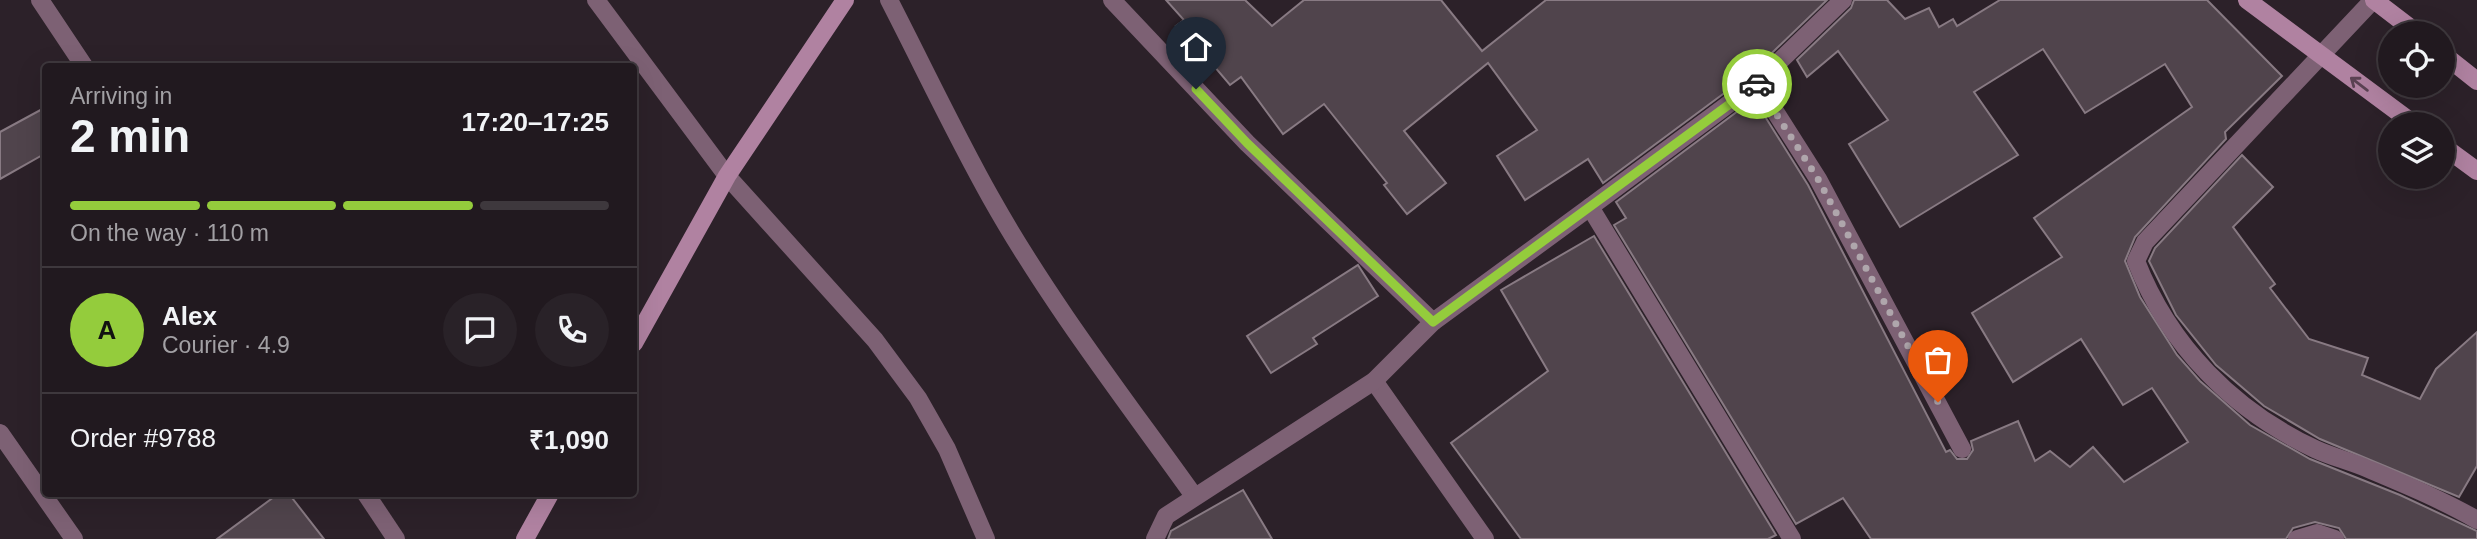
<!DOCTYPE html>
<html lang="en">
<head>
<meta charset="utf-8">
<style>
  :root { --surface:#21191f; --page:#292228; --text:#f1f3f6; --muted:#a2a0a4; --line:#3e383d; --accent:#94cc3c }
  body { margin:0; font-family:Arial,sans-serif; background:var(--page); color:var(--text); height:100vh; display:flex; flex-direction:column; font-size:26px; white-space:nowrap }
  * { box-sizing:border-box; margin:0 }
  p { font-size:23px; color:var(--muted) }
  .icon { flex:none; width:38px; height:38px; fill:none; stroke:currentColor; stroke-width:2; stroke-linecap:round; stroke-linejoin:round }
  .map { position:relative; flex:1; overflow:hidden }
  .panel { position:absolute; left:42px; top:63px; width:595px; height:434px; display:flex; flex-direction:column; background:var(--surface); border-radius:7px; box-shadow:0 7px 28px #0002,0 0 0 2px var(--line) }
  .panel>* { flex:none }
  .controls { position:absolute; left:2378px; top:21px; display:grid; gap:14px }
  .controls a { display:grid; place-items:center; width:77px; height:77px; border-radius:50%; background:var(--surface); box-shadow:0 7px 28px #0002,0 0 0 2px var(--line); font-size:35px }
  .pin { position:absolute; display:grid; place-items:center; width:60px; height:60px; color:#fff; margin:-72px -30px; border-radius:50% 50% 50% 0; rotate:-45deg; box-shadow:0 0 7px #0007 }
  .pin .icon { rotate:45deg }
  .courier { position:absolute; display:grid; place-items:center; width:70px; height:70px; margin:-35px; border:5px solid #94cc3c; border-radius:50%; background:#fff; color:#222; box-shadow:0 2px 9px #0007 }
  .head em { font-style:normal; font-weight:600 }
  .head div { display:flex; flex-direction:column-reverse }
  .head { display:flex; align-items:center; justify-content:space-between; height:119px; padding:0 28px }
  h1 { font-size:46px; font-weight:600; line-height:52px }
  .bar { display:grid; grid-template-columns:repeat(4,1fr); gap:10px 7px; align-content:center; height:84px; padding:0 28px }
  .bar i { height:9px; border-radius:5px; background:var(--line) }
  .bar .on { background:var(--accent) }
  .bar p { grid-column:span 4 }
  .line { display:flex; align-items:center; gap:18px; padding:0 28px; border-top:2px solid var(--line) }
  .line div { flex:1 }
  .round { display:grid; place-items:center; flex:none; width:74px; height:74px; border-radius:37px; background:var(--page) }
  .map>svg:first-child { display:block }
  .building { fill:#50444c; stroke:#887a83; stroke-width:2 }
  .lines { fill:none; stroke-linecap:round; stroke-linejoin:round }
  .street { stroke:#7d6174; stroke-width:18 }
  .secondary { stroke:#b082a1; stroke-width:18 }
  .oneway { stroke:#5b4253 }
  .done { stroke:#afa6ac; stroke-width:7; stroke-dasharray:0 12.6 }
  .route { stroke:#94cc3c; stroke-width:9 }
</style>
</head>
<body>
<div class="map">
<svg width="2477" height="539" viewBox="0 0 2477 539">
  <rect width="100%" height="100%" fill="#2c2129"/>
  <g class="building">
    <path d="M1166,0H1245L1272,26L1304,0H1441L1482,51L1546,0H1827L1750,74L1603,183L1588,159L1525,200L1497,156L1537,130L1488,63L1404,131L1446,183L1407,214L1384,185L1387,183L1324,104L1283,134L1241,77L1230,85L1203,53L1200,55L1176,26L1184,20Z"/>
    <path d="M1854,0H1887L1905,19L1929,8L1939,27L1953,19L1957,26L2000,0H2207L2282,76L2225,132L2226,139L2135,237L2125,261L2140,297L2177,355L2200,381L2250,425L2310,459L2400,495L2477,531V539H2346L2339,528L2315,522L2293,528L2286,539H1871L1843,498L1796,524L1614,225L1626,218L1616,202L1754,99L1808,185L1946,452L1950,450L1957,459H1967L1973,450L1971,441L2018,421L2035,461L2050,451L2070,467L2093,447L2124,482L2188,442L2152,388L2123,405L2081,339L2013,382L1972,313L2062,257L2034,218L2192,107L2165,64L2085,113L2043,49L1974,92L2018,155L1900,227L1849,144L1888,120L1838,51L1807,77L1797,60L1851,8Z"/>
    <path d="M46,107V153L0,179V132Z"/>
    <path d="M2242,155L2273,187L2233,227L2275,284L2270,288L2309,339L2368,358L2362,375L2420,399L2436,369L2477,332V466L2459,497L2320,439L2264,406L2216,365L2176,315L2149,261L2155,248Z"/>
    <path d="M1594,236L1776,535L1768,539H1521L1451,443L1548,371L1501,290Z"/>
    <path d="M1358,265L1378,296L1313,338L1317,344L1271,373L1247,336Z"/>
    <path d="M1243,490L1272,539H1168L1171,531Z"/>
    <path d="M278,494H289L324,539H217Z"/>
  </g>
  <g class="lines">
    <g class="street">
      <path d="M40,0L84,66"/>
      <path d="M596,0L727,176L875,340L918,398L947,449L986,539"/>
      <path d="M889,0C923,66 955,134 991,198C1050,303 1124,398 1194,496"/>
      <path d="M1112,0L1247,143L1433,322"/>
      <path d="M2373,0L2145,242L2136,261C2169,346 2234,411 2315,449C2330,456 2346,460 2361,466C2399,482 2441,499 2477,520"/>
      <path d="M1757,83L1818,179L1962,449"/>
      <path d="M1374,381L1485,539"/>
      <path d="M0,433L74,539"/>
      <path d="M366,494L396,539"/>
      <path d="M1155,539L1166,516L1374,381L1433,322L1590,207"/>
      <path d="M1792,539L1590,207L1757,83L1843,0"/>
      <path d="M2297,539L2317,533L2335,539"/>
    </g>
    <g class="secondary">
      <path d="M2247,0L2414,124"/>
      <path d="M2374,0L2417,33"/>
      <path d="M2443,54L2477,81"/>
      <path d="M2443,146L2477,171"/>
      <path d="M634,343L727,176L845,0"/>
      <path d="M525,539L550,494"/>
    </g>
  </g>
  <defs><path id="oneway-shaft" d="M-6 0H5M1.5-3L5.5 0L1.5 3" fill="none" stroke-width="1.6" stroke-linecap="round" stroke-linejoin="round" transform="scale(1.75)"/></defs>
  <use class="oneway" href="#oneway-shaft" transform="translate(2359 84) rotate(-143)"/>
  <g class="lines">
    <path class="done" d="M1757,84L1818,179L1938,402"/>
    <path class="route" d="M1196,89L1247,143L1433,322L1757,84"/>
  </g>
</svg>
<div class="controls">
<a><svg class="icon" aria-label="locate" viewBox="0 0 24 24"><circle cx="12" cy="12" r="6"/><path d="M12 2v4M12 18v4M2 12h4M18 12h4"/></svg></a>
<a><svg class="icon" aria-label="layers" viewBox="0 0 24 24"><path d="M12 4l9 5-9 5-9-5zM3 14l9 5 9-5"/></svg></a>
</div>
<div class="pin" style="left:1938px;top:402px;background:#ea580c"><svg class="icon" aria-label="bag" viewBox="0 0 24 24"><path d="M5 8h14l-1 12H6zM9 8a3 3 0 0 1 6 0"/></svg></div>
<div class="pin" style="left:1196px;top:89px;background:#1f2937"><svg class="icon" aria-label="home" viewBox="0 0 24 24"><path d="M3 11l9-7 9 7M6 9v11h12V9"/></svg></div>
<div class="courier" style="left:1757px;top:84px"><svg class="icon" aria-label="car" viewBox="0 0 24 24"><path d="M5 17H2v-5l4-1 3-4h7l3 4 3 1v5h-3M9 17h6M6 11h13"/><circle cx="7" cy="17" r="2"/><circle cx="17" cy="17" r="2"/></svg></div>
<section class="panel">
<div class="head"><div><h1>2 min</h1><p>Arriving in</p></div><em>17:20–17:25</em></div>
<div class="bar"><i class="on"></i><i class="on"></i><i class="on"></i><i></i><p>On the way · 110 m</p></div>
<div class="line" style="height:126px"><b class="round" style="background:var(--accent);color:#111">A</b><div><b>Alex</b><p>Courier · 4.9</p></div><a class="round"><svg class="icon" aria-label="chat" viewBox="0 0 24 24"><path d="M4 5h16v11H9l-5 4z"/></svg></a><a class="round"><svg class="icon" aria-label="phone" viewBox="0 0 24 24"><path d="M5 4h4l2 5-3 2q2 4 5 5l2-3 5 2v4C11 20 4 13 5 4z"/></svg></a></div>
<div class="line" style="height:91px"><div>Order #9788</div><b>₹1,090</b></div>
</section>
</div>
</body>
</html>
